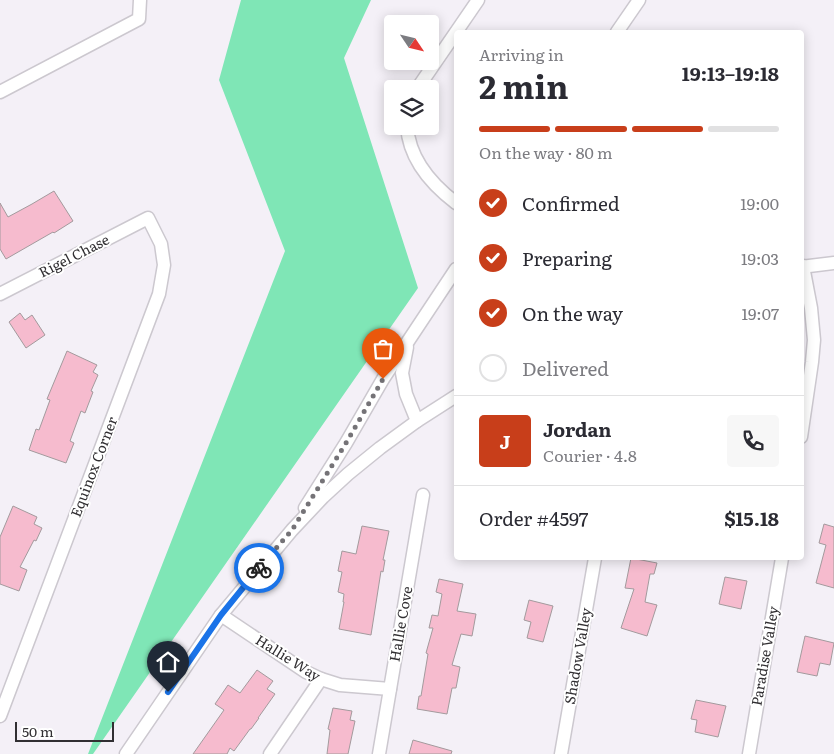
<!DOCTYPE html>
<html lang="en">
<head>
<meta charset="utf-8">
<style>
  :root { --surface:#fff; --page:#f7f7f7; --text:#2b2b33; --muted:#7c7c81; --line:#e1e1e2; --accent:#c83e1a }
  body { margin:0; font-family:Literata,serif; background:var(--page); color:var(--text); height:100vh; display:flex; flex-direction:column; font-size:19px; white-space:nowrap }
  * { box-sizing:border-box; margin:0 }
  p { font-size:16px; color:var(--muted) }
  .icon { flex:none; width:28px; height:28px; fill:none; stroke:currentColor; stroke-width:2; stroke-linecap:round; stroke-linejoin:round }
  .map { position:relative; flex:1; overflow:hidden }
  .side { position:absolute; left:454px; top:30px; width:350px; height:530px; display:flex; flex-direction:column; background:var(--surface); border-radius:5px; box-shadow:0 2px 12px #0003 }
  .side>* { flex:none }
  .needle { width:32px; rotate:125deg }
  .fabs { position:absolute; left:384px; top:15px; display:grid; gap:10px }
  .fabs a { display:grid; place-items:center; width:55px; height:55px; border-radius:5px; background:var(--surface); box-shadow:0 2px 12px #0003; font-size:25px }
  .scale { position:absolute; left:15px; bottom:12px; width:99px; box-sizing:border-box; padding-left:5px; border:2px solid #312f32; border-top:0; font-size:14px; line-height:18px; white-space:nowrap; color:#312f32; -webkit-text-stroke:4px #fff; paint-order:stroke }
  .pin { position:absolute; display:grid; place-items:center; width:42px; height:42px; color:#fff; margin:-51px -21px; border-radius:50% 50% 50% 0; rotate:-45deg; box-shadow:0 0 5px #0007 }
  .pin .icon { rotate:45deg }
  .courier { position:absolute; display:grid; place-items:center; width:50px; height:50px; margin:-25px; border:4px solid #1a73e8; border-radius:50%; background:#fff; color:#222; box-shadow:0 1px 6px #0007 }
  .summary em { font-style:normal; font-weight:700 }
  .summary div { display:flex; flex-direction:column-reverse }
  .summary { display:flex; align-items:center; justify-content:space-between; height:85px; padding:0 25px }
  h1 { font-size:32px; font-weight:700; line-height:38px }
  .bar { display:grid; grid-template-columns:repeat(4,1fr); gap:8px 5px; align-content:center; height:60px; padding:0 25px }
  .bar i { height:6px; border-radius:4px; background:var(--line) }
  .bar .current { background:var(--accent) }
  .bar p { grid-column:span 4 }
  .line { display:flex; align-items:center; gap:12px; padding:0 25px; border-top:1px solid var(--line) }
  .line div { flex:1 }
  .round { display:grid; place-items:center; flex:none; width:52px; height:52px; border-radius:5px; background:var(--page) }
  ol { padding:0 25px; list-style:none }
  li { display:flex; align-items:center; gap:15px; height:55px }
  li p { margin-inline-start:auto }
  li .icon { padding:5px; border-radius:50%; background:var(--accent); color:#fff; stroke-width:4 }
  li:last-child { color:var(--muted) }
  li i { width:28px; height:28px; border:2px solid var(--line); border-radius:50% }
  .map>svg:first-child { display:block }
  .green { fill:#7fe6b6 }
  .building { fill:#f6bbce; stroke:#a39a9d }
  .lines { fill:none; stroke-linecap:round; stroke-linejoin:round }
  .minor-casing { stroke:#ccc8cf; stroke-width:15 }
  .minor { stroke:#fff; stroke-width:12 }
  .done { stroke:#757377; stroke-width:5; stroke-dasharray:0 9 }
  .route { stroke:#1a73e8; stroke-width:6 }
  .labels { text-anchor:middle; stroke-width:4; stroke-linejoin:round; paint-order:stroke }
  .street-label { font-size:14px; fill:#312f32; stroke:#fff }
</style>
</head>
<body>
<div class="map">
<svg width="834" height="754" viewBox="0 0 834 754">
  <rect width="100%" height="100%" fill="#f4f0f7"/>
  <path class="green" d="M241,0H371L344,58L418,288L93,754H88L285,251L219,80Z"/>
  <g class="building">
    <path d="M54,191L73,221L54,233L53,232L6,259L0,249V203L8,217L32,204Z"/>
    <path d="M20,313L25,320L32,315L45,335L26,348L9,322Z"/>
    <path d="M67,351L97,365L93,372L98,375L91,391L93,392L85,413L81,411L70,441L74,443L66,463L29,450L36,429L39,430L50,400L47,399Z"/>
    <path d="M13,506L37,517L34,524L42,528L36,541L34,540L20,567L27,570L19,591L0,584V537Z"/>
    <path d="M824,524L834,527V588L816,583L826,545L819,543Z"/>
    <path d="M362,526L389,531L383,560H385L383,572L381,571L371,635L339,629L344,602H343L344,594L338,592L342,572L338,571L342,551L356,554Z"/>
    <path d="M631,558L657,563L654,574H650L645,602L657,605L647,636L621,628L634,589L625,588Z"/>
    <path d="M725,577L747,581L741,609L719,604Z"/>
    <path d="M439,579L463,584L457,611L476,614L472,636L461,634L452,665L460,667L456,688H452L447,714L417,709L419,696H421L428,654L426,653L433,628H429L432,615L438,616L442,594L436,592Z"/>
    <path d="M529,600L553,606L543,642L527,638L531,622L524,620Z"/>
    <path d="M805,636L834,643L830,665L820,663L817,676L797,672Z"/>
    <path d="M257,670L273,681L267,689L275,694L258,718H259L251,729H250L234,751L230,748L227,754H193L224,710L215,704L228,685L240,693Z"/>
    <path d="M696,700L726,706L718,737L695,732L697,720L691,719Z"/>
    <path d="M333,708L352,711L350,720L355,721L348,754H327L330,730L328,729Z"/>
    <path d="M413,740L452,751L451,754H409Z"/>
  </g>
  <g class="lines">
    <g class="minor-casing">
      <g id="minor">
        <path d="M617,32L639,0"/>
        <path d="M417,89L478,0"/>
        <path d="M0,92L139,19L140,0"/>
        <path d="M407,126C409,159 431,184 456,203"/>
        <path d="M801,267L834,263"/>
        <path d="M0,294L148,218L161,244L164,265L159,294L0,716"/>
        <path d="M407,347L402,373L406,394L417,421"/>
        <path d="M801,437L812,362L814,340L811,308L803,266"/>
        <path d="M305,508L346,443L383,379L456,269"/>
        <path d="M221,615L306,672L321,679L340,685L390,689"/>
        <path d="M126,754L221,615L292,530L323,497L348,474L380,448L417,421L456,396"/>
        <path d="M270,754L321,679"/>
        <path d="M379,754L423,495"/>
        <path d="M561,754L595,558"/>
        <path d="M749,754L782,558"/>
      </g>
    </g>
    <use href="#minor" class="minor"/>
  </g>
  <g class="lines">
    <path class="done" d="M259,568L292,530L346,443L383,379"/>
    <path class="route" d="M168,692L221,615L259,568"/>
  </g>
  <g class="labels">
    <g class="street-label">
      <text transform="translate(74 256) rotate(-27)" y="5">Rigel Chase</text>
      <text transform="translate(94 467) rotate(-69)" y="5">Equinox Corner</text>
      <text transform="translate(401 624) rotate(-80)" y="5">Hallie Cove</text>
      <text transform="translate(578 656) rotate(-80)" y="5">Shadow Valley</text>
      <text transform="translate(765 656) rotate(-80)" y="5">Paradise Valley</text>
      <text transform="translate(288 658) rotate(32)" y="5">Hallie Way</text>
    </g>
  </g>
</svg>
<div class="fabs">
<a><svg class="needle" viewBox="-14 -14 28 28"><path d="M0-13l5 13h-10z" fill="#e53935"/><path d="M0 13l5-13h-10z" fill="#7c7c81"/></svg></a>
<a><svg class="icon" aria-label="layers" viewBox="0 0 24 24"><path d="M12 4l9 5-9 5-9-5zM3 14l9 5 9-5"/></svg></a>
</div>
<div class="scale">50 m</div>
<div class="pin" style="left:383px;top:379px;background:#ea580c"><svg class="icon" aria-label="bag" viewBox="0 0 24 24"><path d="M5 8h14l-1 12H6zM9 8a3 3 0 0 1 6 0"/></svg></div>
<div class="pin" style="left:168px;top:692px;background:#1f2937"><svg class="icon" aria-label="home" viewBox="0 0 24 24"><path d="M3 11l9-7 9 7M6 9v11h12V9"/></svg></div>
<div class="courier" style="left:259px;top:568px"><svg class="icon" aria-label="bike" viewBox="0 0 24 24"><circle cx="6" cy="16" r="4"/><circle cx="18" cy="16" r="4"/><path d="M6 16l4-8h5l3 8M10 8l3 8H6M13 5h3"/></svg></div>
<section class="side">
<div class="summary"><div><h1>2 min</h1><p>Arriving in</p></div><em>19:13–19:18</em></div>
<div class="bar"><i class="current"></i><i class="current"></i><i class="current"></i><i></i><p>On the way · 80 m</p></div>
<ol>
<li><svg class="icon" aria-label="check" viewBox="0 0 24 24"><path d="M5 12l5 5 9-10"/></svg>Confirmed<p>19:00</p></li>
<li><svg class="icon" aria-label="check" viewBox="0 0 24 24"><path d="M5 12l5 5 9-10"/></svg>Preparing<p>19:03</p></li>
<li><svg class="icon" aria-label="check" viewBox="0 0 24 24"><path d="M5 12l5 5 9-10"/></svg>On the way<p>19:07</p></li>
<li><i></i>Delivered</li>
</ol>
<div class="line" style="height:90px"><b class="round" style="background:var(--accent);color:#fff">J</b><div><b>Jordan</b><p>Courier · 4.8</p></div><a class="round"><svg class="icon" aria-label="phone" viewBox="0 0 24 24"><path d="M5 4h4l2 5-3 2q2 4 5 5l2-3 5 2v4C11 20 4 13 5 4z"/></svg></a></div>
<div class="line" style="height:65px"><div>Order #4597</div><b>$15.18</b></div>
</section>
</div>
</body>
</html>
